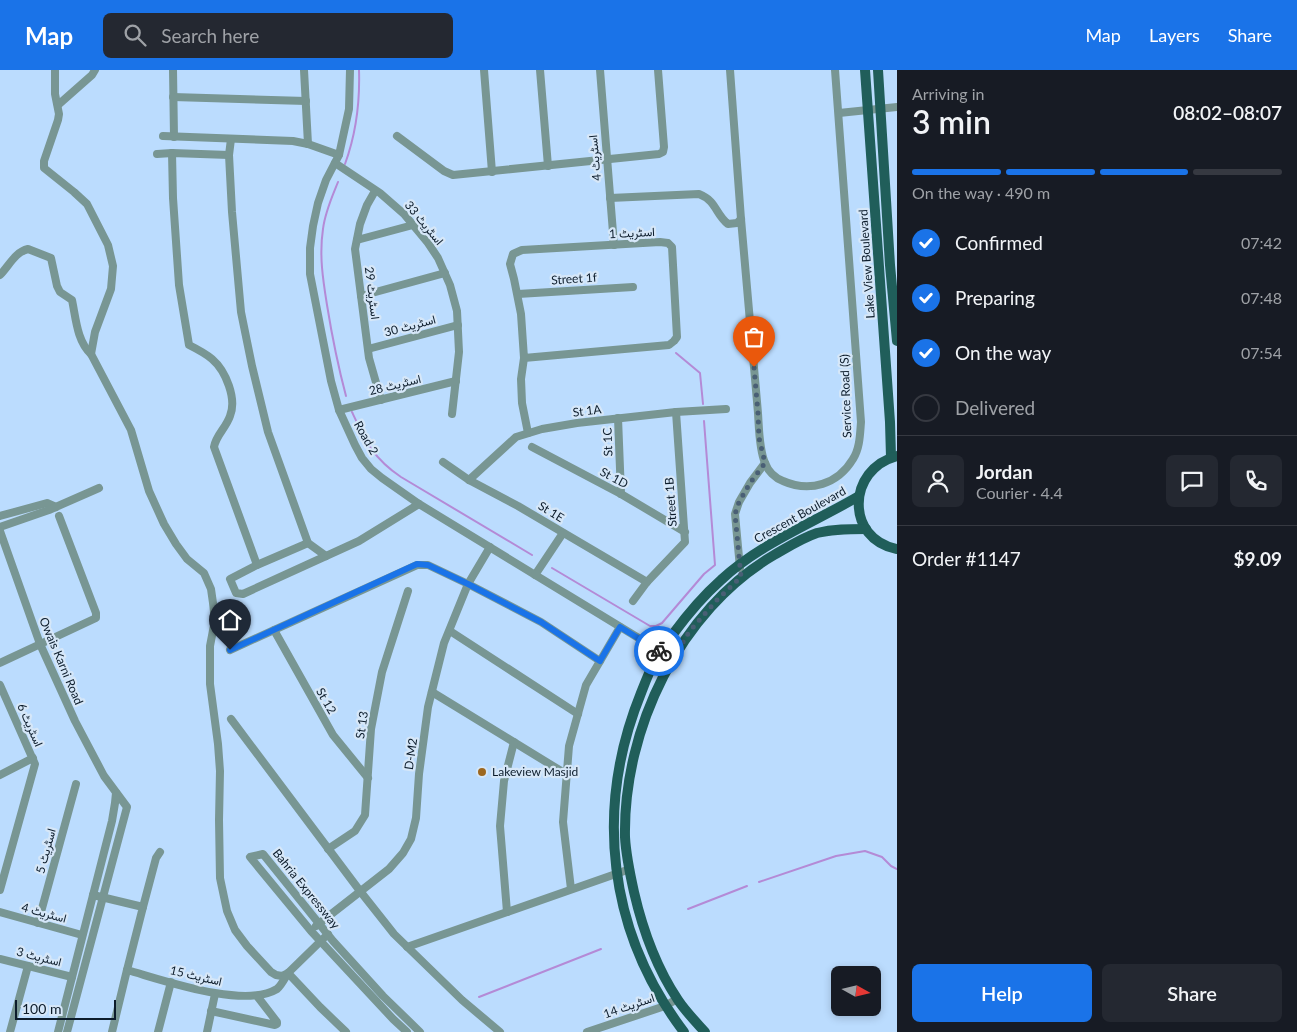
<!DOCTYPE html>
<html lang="en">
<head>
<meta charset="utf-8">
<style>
  :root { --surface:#171b24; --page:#242831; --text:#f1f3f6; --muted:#9ea1a6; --line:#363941; --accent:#1a73e8 }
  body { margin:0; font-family:Lato,Vazirmatn,sans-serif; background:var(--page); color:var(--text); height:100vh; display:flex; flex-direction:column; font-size:19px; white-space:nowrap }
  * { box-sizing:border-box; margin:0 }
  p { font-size:16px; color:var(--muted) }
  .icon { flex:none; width:28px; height:28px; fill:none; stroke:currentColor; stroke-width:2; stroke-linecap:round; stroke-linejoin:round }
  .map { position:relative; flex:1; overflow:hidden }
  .panel { display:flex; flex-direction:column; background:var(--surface); width:400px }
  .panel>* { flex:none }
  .needle { width:32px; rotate:98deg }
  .fabs { position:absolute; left:831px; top:896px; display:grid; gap:10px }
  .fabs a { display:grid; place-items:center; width:50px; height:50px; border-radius:8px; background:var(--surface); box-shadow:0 2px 8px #0003; font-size:25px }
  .scale { position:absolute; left:15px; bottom:12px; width:101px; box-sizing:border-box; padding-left:5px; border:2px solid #0c1c2b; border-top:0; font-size:14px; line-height:18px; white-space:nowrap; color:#0c1c2b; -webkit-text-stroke:4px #d6e7f8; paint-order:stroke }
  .pin { position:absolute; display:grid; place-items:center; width:42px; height:42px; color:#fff; margin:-51px -21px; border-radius:50% 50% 50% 0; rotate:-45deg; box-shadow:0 0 5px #0007 }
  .pin .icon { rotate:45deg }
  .courier { position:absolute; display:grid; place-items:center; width:50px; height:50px; margin:-25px; border:4px solid #1a73e8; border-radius:50%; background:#fff; color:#222; box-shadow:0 1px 6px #0007 }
  .headline em { font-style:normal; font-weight:600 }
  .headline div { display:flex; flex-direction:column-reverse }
  .headline { display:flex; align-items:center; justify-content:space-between; height:85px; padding:0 15px }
  h1 { font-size:32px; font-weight:600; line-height:38px }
  .bar { display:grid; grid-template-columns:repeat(4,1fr); gap:8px 5px; align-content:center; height:60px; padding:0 15px }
  .bar i { height:6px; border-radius:4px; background:var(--line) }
  .bar .active { background:var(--accent) }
  .bar p { grid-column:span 4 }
  .line { display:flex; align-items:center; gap:12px; padding:0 15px; border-top:1px solid var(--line) }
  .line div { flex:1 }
  .round { display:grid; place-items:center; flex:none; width:52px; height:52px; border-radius:8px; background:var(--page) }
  ol { padding:0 15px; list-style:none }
  li { display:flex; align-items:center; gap:15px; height:55px }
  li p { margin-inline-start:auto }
  li .icon { padding:5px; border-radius:50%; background:var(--accent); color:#fff; stroke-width:4 }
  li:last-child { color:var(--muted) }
  li i { width:28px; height:28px; border:2px solid var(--line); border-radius:50% }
  .cta { display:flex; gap:10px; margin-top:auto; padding:10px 15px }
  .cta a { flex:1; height:58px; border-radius:8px; background:var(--accent); color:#fff; font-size:20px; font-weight:600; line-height:58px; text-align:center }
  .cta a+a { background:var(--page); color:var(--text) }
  header { display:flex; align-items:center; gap:30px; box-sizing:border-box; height:70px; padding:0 25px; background:var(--accent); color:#fff }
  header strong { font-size:24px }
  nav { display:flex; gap:28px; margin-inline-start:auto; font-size:18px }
  .search { width:350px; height:45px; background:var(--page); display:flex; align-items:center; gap:12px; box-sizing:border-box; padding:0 18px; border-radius:8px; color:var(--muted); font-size:19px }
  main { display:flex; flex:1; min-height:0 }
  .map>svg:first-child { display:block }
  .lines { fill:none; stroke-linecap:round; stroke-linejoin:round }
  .stream { stroke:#b48ad6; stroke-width:2 }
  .minor { stroke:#789693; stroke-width:8 }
  .major { stroke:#205e5a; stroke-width:10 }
  .done { stroke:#495f75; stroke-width:5; stroke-dasharray:0 9 }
  .route { stroke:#1a73e8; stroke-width:6 }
  .poi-dot { fill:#9c671f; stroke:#d6e7f8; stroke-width:2 }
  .labels { text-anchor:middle; stroke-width:4.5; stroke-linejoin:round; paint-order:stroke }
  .street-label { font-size:12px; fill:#0c1c2b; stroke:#d6e7f8 }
  .poi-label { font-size:12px; fill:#0c1c2b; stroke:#d6e7f8; text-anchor:start }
</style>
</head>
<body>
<header>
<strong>Map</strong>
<div class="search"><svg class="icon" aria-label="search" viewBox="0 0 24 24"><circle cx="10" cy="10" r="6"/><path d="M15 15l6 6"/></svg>Search here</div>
<nav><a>Map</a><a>Layers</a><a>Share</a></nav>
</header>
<main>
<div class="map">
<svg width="897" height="962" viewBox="0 0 897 962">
  <rect width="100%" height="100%" fill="#bbdcfe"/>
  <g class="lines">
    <g class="stream">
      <path d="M345,94C356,64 360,32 359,0"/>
      <path d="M338,112C332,127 325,142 323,159C319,185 323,210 327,235C332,266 338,296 346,326"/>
      <path d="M676,283L700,303L703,334"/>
      <path d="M352,342C366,372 373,388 401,407L532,485"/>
      <path d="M552,498L650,556H656L662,553L704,504L715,495L704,351"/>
      <path d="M759,812L836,786L865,781L882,787L891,796L897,799"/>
      <path d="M688,839L747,816"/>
      <path d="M479,927L601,879"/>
    </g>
    <g class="minor">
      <path d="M55,0V24L59,44L58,50L44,91V98L74,122L87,134L108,175L113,196L111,219L95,262L91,284L131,360L149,421L164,454L176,474L187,489L204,503L211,519L213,533L215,550L210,576V614L218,674L220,701L219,750L220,808L227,841L235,860L247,876L271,902L276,905L282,906L288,903L328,864"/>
      <path d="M173,0L174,67"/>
      <path d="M304,0L308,74"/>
      <path d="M350,0L349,39L339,85L326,110L318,133L313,156L310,178V204L331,311L339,340L355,375L362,388L371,399L382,408L419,434L673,589"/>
      <path d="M484,0L492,102"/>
      <path d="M540,0L548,96"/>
      <path d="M600,0L614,175"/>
      <path d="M730,0L741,149L758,343C759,358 759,379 765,393C768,401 775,408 783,411C810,423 838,414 853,389C860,378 860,364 861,352L835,0"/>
      <path d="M173,27L306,31"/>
      <path d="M58,35L92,5L95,0"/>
      <path d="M839,43L897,37"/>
      <path d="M163,66L293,71L308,74L339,85"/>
      <path d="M397,66L444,101L453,105L659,84L663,82L664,77L658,0"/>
      <path d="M231,69L229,85L232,142L241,242L252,296L268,362L308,473L326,486"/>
      <path d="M172,83L173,128L179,215L189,275C197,279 205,283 212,289C226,301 237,329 230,346C226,358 216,365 214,377L257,495"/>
      <path d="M157,84L172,83L229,85"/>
      <path d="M335,93L380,123L404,144L428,173L438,188L450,215L457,241L459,282L452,344"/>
      <path d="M375,121L367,135L360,154L355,179L369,288L381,330"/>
      <path d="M610,128L699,124C717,131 715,144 728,154L737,153L741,149"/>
      <path d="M357,170L413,155"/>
      <path d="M0,205C9,196 15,182 28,179L51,188L57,216L60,222L72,230C76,249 77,271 91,284"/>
      <path d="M518,224L633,217"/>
      <path d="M361,226L445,203"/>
      <path d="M368,279L458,255"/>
      <path d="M524,288L669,275L674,271L677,267L672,177L668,173L660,172L522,180L513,184L510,194L514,209L521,244L524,288L521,309L522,333L528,363"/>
      <path d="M339,340L456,311"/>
      <path d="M618,348L621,424"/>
      <path d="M532,377L621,424L685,462"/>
      <path d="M443,392L469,410L518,436L647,512"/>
      <path d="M469,410L516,367L542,359L577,353L676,342L726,339"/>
      <path d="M0,446L47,433L56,437"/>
      <path d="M0,457L49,440L99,418"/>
      <path d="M0,461L40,574L75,651L104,706L127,737L67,962"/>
      <path d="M308,473L257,495L230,509L236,523L243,524L359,471L419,434"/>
      <path d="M740,498L735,444L739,432L750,413L765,393"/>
      <path d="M535,505L563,463"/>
      <path d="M633,531L647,512L685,472L676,342"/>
      <path d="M274,560L333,665L368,708"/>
      <path d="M450,561L578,644"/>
      <path d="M230,580L417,495H428L468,514L541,552L600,591"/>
      <path d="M0,593L96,548V543L59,446"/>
      <path d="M0,615L35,694L0,820"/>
      <path d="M432,622L566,704"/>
      <path d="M231,649L360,821L394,864L462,930L500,962"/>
      <path d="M0,705L33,688"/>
      <path d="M328,779L355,761L365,745L371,659L382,602L408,521"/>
      <path d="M571,819L563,752L569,676L586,615L620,557"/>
      <path d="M93,825L143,837L127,900C163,910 244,939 277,919C281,916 285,908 288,903L320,937L346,962"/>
      <path d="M143,837L156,788L160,782"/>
      <path d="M0,842L82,865"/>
      <path d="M507,842L500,756L504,711L514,672"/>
      <path d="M38,853L76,714"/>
      <path d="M316,856L389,799L403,783L411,769L416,748L419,704L428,637L444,573L468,514L490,477"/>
      <path d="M407,877L630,799"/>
      <path d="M0,889L72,907"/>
      <path d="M211,941L275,955L277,954V952L257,926"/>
      <path d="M10,962L28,896"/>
      <path d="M58,962L112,751L115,733L116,723"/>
      <path d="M112,962L127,900"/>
      <path d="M158,962L171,912"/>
      <path d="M207,962L215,924"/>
      <path d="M407,962L393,949L311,861L250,787L263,784L333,871L383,926L420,962"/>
      <path d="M587,962L665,936L677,929"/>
    </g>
    <g class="major">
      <path d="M865,0L890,352L891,387"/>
      <path d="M878,0L890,195L897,271"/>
      <path d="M897,386C847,399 845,469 897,479"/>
      <path d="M684,962C608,862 594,739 641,623C646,610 652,595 659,582C663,576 668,570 673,564C687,545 703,526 721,510C759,474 813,453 859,426"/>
      <path d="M705,962C696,952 686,942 678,930C656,897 643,861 634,822C630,804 626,785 625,767C623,659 680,540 774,485C788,477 802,468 817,463C833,459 849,459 866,459"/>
    </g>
  </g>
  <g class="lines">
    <path class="done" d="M659,581L673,589L689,562L717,530L741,507L735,444L739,432L750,413L765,393L759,368L758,343L754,297"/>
    <path class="route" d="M230,580L417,494L428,495L468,514L541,552L600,591L620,557L659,581"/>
  </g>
  <circle class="poi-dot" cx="482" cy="702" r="5"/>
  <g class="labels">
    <g class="street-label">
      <text transform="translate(595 88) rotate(-95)" y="4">اسٹریٹ 4</text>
      <text transform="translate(424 153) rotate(50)" y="4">اسٹریٹ 33</text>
      <text transform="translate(632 163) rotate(-3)" y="4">اسٹریٹ 1</text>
      <text transform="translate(867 194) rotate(-94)" y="4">Lake View Boulevard</text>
      <text transform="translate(574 209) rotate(-4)" y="4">Street 1f</text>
      <text transform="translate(372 223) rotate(83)" y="4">اسٹریٹ 29</text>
      <text transform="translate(410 256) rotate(-15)" y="4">اسٹریٹ 30</text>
      <text transform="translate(395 315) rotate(-14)" y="4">اسٹریٹ 28</text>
      <text transform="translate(846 326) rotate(-92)" y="4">Service Road (S)</text>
      <text transform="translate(587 341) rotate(-7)" y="4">St 1A</text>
      <text transform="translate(366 368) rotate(61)" y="4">Road 2</text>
      <text transform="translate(608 372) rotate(-92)" y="4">St 1C</text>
      <text transform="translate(614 408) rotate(28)" y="4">St 1D</text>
      <text transform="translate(671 432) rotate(-94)" y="4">Street 1B</text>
      <text transform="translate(551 442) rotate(31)" y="4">St 1E</text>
      <text transform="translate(800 445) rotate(-29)" y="4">Crescent Boulevard</text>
      <text transform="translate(61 591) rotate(67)" y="4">Owais Karni Road</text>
      <text transform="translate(326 631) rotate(60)" y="4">St 12</text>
      <text transform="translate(30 655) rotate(66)" y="4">اسٹریٹ 6</text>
      <text transform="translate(362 655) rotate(-82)" y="4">St 13</text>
      <text transform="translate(411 684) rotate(-82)" y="4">D-M2</text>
      <text transform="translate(46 781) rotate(-75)" y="4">اسٹریٹ 5</text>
      <text transform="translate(306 819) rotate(51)" y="4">Bahria Expressway</text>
      <text transform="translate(44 843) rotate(15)" y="4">اسٹریٹ 4</text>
      <text transform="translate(39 887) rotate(14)" y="4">اسٹریٹ 3</text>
      <text transform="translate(196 906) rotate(13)" y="4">اسٹریٹ 15</text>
      <text transform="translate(629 936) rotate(-19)" y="4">اسٹریٹ 14</text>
    </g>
    <g class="poi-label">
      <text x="492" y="706">Lakeview Masjid</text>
    </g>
  </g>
</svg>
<div class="fabs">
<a><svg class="needle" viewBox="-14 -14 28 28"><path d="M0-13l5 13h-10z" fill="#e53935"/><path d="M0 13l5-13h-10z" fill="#9ea1a6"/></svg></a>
</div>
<div class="scale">100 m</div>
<div class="pin" style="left:754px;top:297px;background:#ea580c"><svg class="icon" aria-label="bag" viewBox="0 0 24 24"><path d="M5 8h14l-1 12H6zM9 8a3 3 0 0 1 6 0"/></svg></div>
<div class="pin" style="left:230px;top:580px;background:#1f2937"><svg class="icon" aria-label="home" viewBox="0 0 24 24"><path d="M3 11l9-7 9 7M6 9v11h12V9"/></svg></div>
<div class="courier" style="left:659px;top:581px"><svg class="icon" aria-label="bike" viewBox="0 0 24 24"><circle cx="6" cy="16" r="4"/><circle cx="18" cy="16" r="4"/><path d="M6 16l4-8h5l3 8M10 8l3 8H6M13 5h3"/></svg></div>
</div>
<section class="panel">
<div class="headline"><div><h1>3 min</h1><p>Arriving in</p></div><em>08:02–08:07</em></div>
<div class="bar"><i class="active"></i><i class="active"></i><i class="active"></i><i></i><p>On the way · 490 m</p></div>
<ol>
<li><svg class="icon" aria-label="check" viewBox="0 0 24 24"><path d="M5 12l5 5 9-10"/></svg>Confirmed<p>07:42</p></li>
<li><svg class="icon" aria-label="check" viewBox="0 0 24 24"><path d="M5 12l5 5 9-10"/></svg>Preparing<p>07:48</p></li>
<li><svg class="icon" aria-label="check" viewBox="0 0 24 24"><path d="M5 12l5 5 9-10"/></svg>On the way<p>07:54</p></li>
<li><i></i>Delivered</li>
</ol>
<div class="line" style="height:90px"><a class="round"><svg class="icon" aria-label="person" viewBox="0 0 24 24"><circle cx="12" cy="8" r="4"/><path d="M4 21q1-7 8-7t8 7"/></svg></a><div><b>Jordan</b><p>Courier · 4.4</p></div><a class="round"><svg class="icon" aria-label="chat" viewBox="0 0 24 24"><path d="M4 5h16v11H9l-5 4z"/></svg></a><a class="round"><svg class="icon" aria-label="phone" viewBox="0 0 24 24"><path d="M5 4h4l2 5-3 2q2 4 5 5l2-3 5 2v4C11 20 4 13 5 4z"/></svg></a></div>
<div class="line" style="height:65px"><div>Order #1147</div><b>$9.09</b></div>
<div class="cta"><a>Help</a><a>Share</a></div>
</section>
</main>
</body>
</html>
